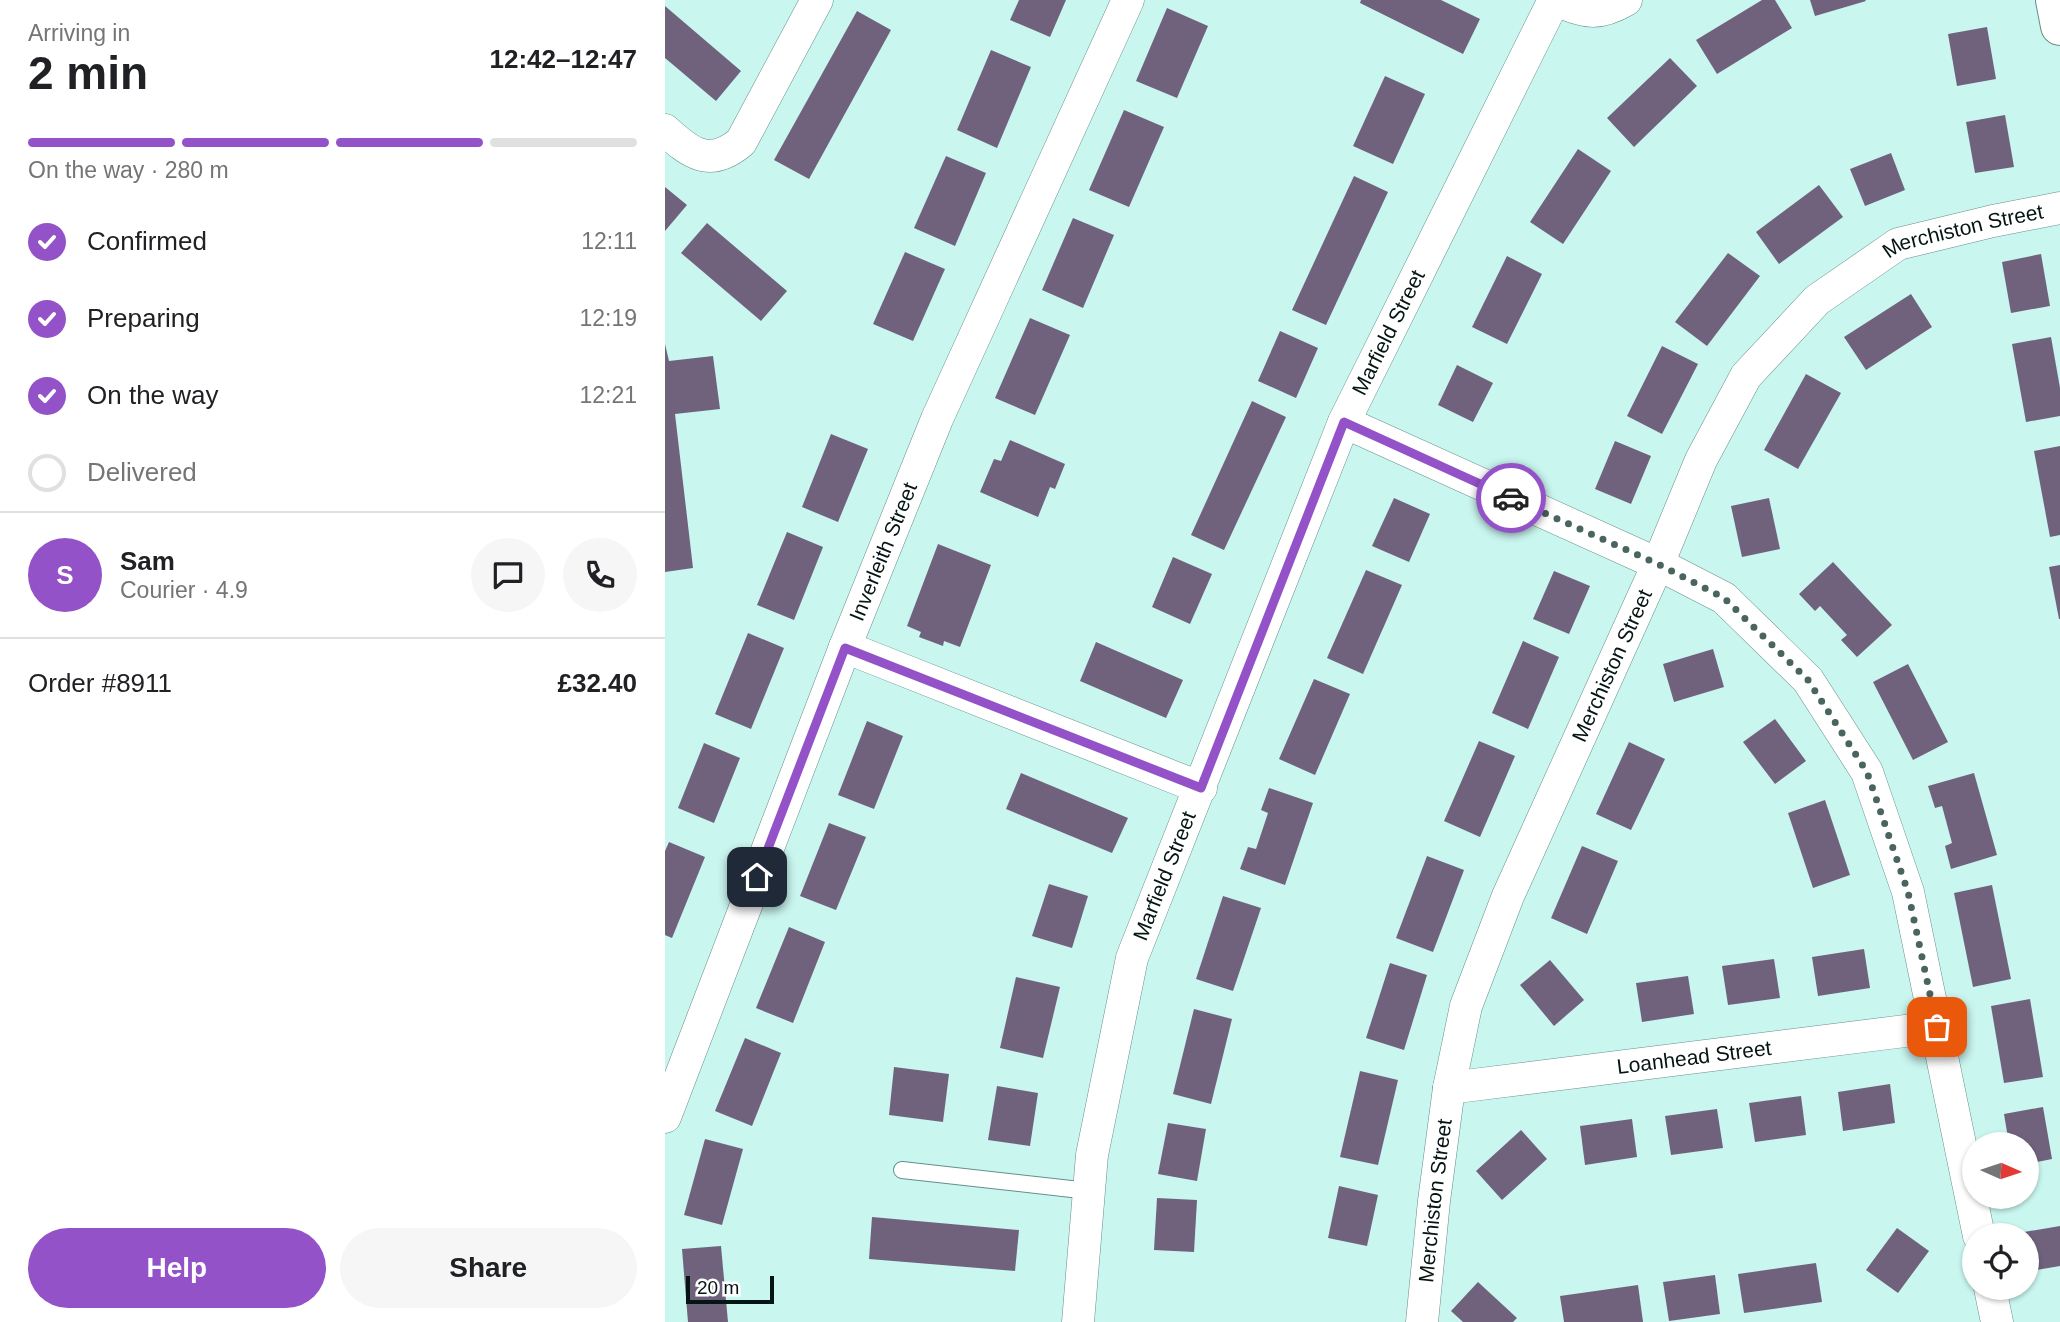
<!DOCTYPE html>
<html lang="en">
<head>
<meta charset="utf-8">
<style>
  :root { --surface:#fff; --page:#f6f6f6; --text:#202124; --muted:#757577; --line:#e0e0e0; --accent:#9452c8 }
  body { margin:0; font-family:Arial,sans-serif; background:var(--page); color:var(--text); height:100vh; display:flex; flex-direction:column; font-size:26px; white-space:nowrap }
  * { box-sizing:border-box; margin:0 }
  p { font-size:23px; color:var(--muted) }
  .icon { flex:none; width:38px; height:38px; fill:none; stroke:currentColor; stroke-width:2; stroke-linecap:round; stroke-linejoin:round }
  .map { position:relative; flex:1; overflow:hidden }
  .drawer { display:flex; flex-direction:column; background:var(--surface); width:665px }
  .drawer>* { flex:none }
  .needle { width:46px; rotate:93deg }
  .controls { position:absolute; left:1297px; top:1132px; display:grid; gap:14px }
  .controls a { display:grid; place-items:center; width:77px; height:77px; border-radius:50%; background:var(--surface); box-shadow:0 2px 5px #0004; font-size:35px }
  .scale { position:absolute; left:21px; bottom:18px; width:88px; box-sizing:border-box; padding-left:7px; border:4px solid #051513; border-top:0; font-size:19px; line-height:24px; white-space:nowrap; color:#051513; -webkit-text-stroke:5px #fff; paint-order:stroke }
  .pin { position:absolute; display:grid; place-items:center; width:60px; height:60px; color:#fff; margin:-30px; border-radius:14px; box-shadow:0 4px 10px #0006 }
  .courier { position:absolute; display:grid; place-items:center; width:70px; height:70px; margin:-35px; border:5px solid #9452c8; border-radius:50%; background:#fff; color:#222; box-shadow:0 2px 9px #0007 }
  .summary em { font-style:normal; font-weight:700 }
  .summary div { display:flex; flex-direction:column-reverse }
  .summary { display:flex; align-items:center; justify-content:space-between; height:119px; padding:0 28px }
  h1 { font-size:46px; font-weight:700; line-height:52px }
  .bar { display:grid; grid-template-columns:repeat(4,1fr); gap:10px 7px; align-content:center; height:84px; padding:0 28px }
  .bar i { height:9px; border-radius:5px; background:var(--line) }
  .bar .on { background:var(--accent) }
  .bar p { grid-column:span 4 }
  .line { display:flex; align-items:center; gap:18px; padding:0 28px; border-top:2px solid var(--line) }
  .line div { flex:1 }
  .round { display:grid; place-items:center; flex:none; width:74px; height:74px; border-radius:37px; background:var(--page) }
  ol { padding:0 28px; list-style:none }
  li { display:flex; align-items:center; gap:21px; height:77px }
  li p { margin-inline-start:auto }
  li .icon { padding:7px; border-radius:50%; background:var(--accent); color:#fff; stroke-width:4 }
  li:last-child { color:var(--muted) }
  li i { width:38px; height:38px; border:4px solid var(--line); border-radius:50% }
  .primary-button { display:flex; gap:14px; margin-top:auto; padding:14px 28px }
  .primary-button a { flex:1; height:80px; border-radius:42px; background:var(--accent); color:#fff; font-size:28px; font-weight:700; line-height:80px; text-align:center }
  .primary-button a+a { background:var(--page); color:var(--text) }
  main { display:flex; flex:1; min-height:0 }
  .map>svg:first-child { display:block }
  .building { fill:#70627d }
  .lines { fill:none; stroke-linecap:round; stroke-linejoin:round }
  .service-casing { stroke:#668f8a; stroke-width:18 }
  .minor-casing { stroke:#668f8a; stroke-width:33 }
  .tertiary-casing { stroke:#668f8a; stroke-width:40 }
  .service { stroke:#fff; stroke-width:16 }
  .minor { stroke:#fff; stroke-width:32 }
  .tertiary { stroke:#fff; stroke-width:38 }
  .done { stroke:#4a6460; stroke-width:7; stroke-dasharray:0 12.6 }
  .route { stroke:#9452c8; stroke-width:9 }
  .labels { text-anchor:middle; stroke-width:7; stroke-linejoin:round; paint-order:stroke }
  .street-label { font-size:21px; fill:#051513; stroke:#fff }
</style>
</head>
<body>
<main>
<section class="drawer">
<div class="summary"><div><h1>2 min</h1><p>Arriving in</p></div><em>12:42–12:47</em></div>
<div class="bar"><i class="on"></i><i class="on"></i><i class="on"></i><i></i><p>On the way · 280 m</p></div>
<ol>
<li><svg class="icon" aria-label="check" viewBox="0 0 24 24"><path d="M5 12l5 5 9-10"/></svg>Confirmed<p>12:11</p></li>
<li><svg class="icon" aria-label="check" viewBox="0 0 24 24"><path d="M5 12l5 5 9-10"/></svg>Preparing<p>12:19</p></li>
<li><svg class="icon" aria-label="check" viewBox="0 0 24 24"><path d="M5 12l5 5 9-10"/></svg>On the way<p>12:21</p></li>
<li><i></i>Delivered</li>
</ol>
<div class="line" style="height:126px"><b class="round" style="background:var(--accent);color:#fff">S</b><div><b>Sam</b><p>Courier · 4.9</p></div><a class="round"><svg class="icon" aria-label="chat" viewBox="0 0 24 24"><path d="M4 5h16v11H9l-5 4z"/></svg></a><a class="round"><svg class="icon" aria-label="phone" viewBox="0 0 24 24"><path d="M5 4h4l2 5-3 2q2 4 5 5l2-3 5 2v4C11 20 4 13 5 4z"/></svg></a></div>
<div class="line" style="height:91px"><div>Order #8911</div><b>£32.40</b></div>
<div class="primary-button"><a>Help</a><a>Share</a></div>
</section>
<div class="map">
<svg width="1395" height="1322" viewBox="0 0 1395 1322">
  <rect width="100%" height="100%" fill="#caf6f0"/>
  <g class="building">
    <path d="M354,0H401L385,37L345,20Z"/>
    <path d="M696,0H776L815,19L798,54L695,3Z"/>
    <path d="M1097,0H1110L1127,28L1052,74L1031,40Z"/>
    <path d="M1145,0H1200L1201,1L1150,16Z"/>
    <path d="M0,6L76,71L51,101L0,58Z"/>
    <path d="M502,8L543,26L512,98L471,81Z"/>
    <path d="M192,11L226,30L144,179L109,160Z"/>
    <path d="M1322,27L1331,79L1292,86L1283,34Z"/>
    <path d="M326,50L366,67L332,148L292,130Z"/>
    <path d="M1005,58L1032,86L969,147L942,118Z"/>
    <path d="M720,76L760,94L728,164L688,146Z"/>
    <path d="M459,110L499,127L464,207L424,190Z"/>
    <path d="M1340,115L1349,167L1310,173L1301,122Z"/>
    <path d="M913,149L946,171L898,244L865,222Z"/>
    <path d="M1226,153L1240,190L1200,206L1185,169Z"/>
    <path d="M281,156L321,173L290,246L249,228Z"/>
    <path d="M689,176L723,192L661,325L627,310Z"/>
    <path d="M1154,185L1178,217L1114,264L1091,232Z"/>
    <path d="M0,187L22,205L0,231Z"/>
    <path d="M408,218L449,235L418,308L377,290Z"/>
    <path d="M42,223L122,291L96,321L16,253Z"/>
    <path d="M240,252L280,269L248,341L208,324Z"/>
    <path d="M1063,253L1095,276L1042,346L1010,322Z"/>
    <path d="M1376,254L1385,306L1346,313L1337,262Z"/>
    <path d="M842,256L877,274L842,344L807,327Z"/>
    <path d="M1246,294L1267,327L1201,370L1179,337Z"/>
    <path d="M365,318L405,335L370,415L330,398Z"/>
    <path d="M615,331L653,348L631,398L593,381Z"/>
    <path d="M1386,337L1395,388V416L1361,422L1347,344Z"/>
    <path d="M0,344L4,361L48,356L55,409L10,414L28,568L0,572Z"/>
    <path d="M997,346L1033,364L997,434L962,416Z"/>
    <path d="M792,365L828,383L808,422L773,405Z"/>
    <path d="M1141,374L1176,393L1133,469L1099,450Z"/>
    <path d="M587,401L621,417L559,550L526,535Z"/>
    <path d="M166,434L203,449L173,522L137,507Z"/>
    <path d="M345,440L400,464L390,489L385,487L373,517L315,492L329,459L336,461Z"/>
    <path d="M950,441L986,456L966,504L930,489Z"/>
    <path d="M1395,446V535L1385,537L1369,451Z"/>
    <path d="M729,498L765,514L744,562L707,546Z"/>
    <path d="M1104,498L1115,549L1077,557L1066,506Z"/>
    <path d="M122,532L158,547L129,620L92,605Z"/>
    <path d="M273,544L326,565L295,647L279,641L278,646L254,637L256,632L242,626Z"/>
    <path d="M508,557L547,574L525,624L487,607Z"/>
    <path d="M1168,562L1227,625L1192,657L1176,640L1182,635L1155,606L1150,611L1134,594Z"/>
    <path d="M1395,565V619H1394L1384,567Z"/>
    <path d="M701,570L737,585L698,674L662,658Z"/>
    <path d="M889,571L925,586L904,634L868,619Z"/>
    <path d="M83,633L119,648L86,729L50,714Z"/>
    <path d="M858,641L894,657L863,729L827,713Z"/>
    <path d="M431,642L518,680L501,718L415,681Z"/>
    <path d="M1048,649L1059,687L1009,702L998,664Z"/>
    <path d="M1243,664L1283,742L1248,760L1208,682Z"/>
    <path d="M649,679L685,694L650,775L614,759Z"/>
    <path d="M1110,719L1141,761L1110,784L1078,742Z"/>
    <path d="M202,721L238,736L209,809L173,795Z"/>
    <path d="M814,741L850,756L815,837L779,821Z"/>
    <path d="M964,742L1000,759L966,830L931,814Z"/>
    <path d="M39,743L75,758L49,823L13,808Z"/>
    <path d="M356,773L463,818L447,853L341,809Z"/>
    <path d="M1309,773L1332,855L1286,869L1280,846L1287,843L1277,806L1270,808L1263,786Z"/>
    <path d="M604,788L648,803L620,885L575,869L583,847L591,849L603,813L596,810Z"/>
    <path d="M1160,800L1185,875L1148,888L1123,813Z"/>
    <path d="M164,823L201,837L171,910L135,896Z"/>
    <path d="M4,842L40,857L7,938L0,935V851Z"/>
    <path d="M917,846L953,861L922,934L886,918Z"/>
    <path d="M762,856L799,870L768,952L731,938Z"/>
    <path d="M384,884L423,896L407,948L367,936Z"/>
    <path d="M1327,885L1346,979L1308,987L1289,893Z"/>
    <path d="M558,896L596,908L568,991L531,979Z"/>
    <path d="M124,927L160,942L128,1023L91,1008Z"/>
    <path d="M1199,949L1205,988L1153,996L1147,957Z"/>
    <path d="M1109,959L1115,998L1063,1005L1057,966Z"/>
    <path d="M885,960L919,1000L889,1026L855,985Z"/>
    <path d="M725,963L762,975L739,1050L701,1038Z"/>
    <path d="M1023,976L1029,1014L977,1022L971,983Z"/>
    <path d="M351,977L395,987L378,1058L335,1048Z"/>
    <path d="M1365,999L1378,1077L1339,1083L1326,1006Z"/>
    <path d="M529,1009L567,1019L546,1104L508,1094Z"/>
    <path d="M80,1038L116,1053L87,1126L50,1111Z"/>
    <path d="M229,1067L284,1074L278,1122L224,1115Z"/>
    <path d="M695,1071L733,1080L713,1165L675,1157Z"/>
    <path d="M1225,1084L1230,1123L1178,1131L1173,1092Z"/>
    <path d="M332,1086L373,1093L365,1146L323,1140Z"/>
    <path d="M1136,1096L1141,1135L1090,1142L1084,1103Z"/>
    <path d="M1378,1107L1387,1159L1362,1164V1144H1344L1339,1114Z"/>
    <path d="M1052,1109L1058,1148L1006,1155L1000,1116Z"/>
    <path d="M967,1119L972,1157L920,1165L915,1126Z"/>
    <path d="M503,1123L541,1129L532,1181L493,1174Z"/>
    <path d="M856,1130L882,1159L837,1200L811,1171Z"/>
    <path d="M40,1139L78,1149L57,1225L19,1215Z"/>
    <path d="M674,1186L713,1195L702,1246L663,1238Z"/>
    <path d="M492,1198L532,1200L529,1252L489,1250Z"/>
    <path d="M207,1217L354,1230L350,1271L204,1259Z"/>
    <path d="M1395,1226V1266L1365,1271L1362,1236L1359,1232Z"/>
    <path d="M1232,1228L1264,1251L1233,1293L1201,1270Z"/>
    <path d="M56,1246L63,1322H23L17,1249Z"/>
    <path d="M1151,1263L1157,1302L1079,1313L1073,1274Z"/>
    <path d="M1050,1275L1055,1314L1004,1321L998,1282Z"/>
    <path d="M813,1282L852,1318L848,1322H798L786,1311Z"/>
    <path d="M973,1285L978,1322H899L895,1296Z"/>
  </g>
  <g class="lines">
    <g class="service-casing">
      <path id="service" d="M237,1170L424,1191"/>
    </g>
    <g class="minor-casing">
      <g id="minor">
        <path d="M890,0C920,12 932,17 961,0"/>
        <path d="M0,130C26,154 45,168 76,142L152,0"/>
        <path d="M679,422L993,564L1059,598L1143,680L1202,772L1243,892L1314,1236"/>
        <path d="M180,647L536,788"/>
        <path id="s1" d="M784,1088L1272,1027"/>
        <path id="s2" d="M0,1117L180,647L272,419L463,0"/>
        <path d="M1325,1288L1332,1322"/>
        <path id="s3" d="M413,1322L427,1155L467,958L679,422L889,0"/>
        <path id="s4" d="M757,1322L769,1201L784,1088L801,1006L843,896L993,564L1036,460L1081,376L1152,300L1233,244L1328,221L1395,208"/>
      </g>
    </g>
    <g class="tertiary-casing">
      <path id="tertiary" d="M1390,0L1395,26"/>
    </g>
    <use href="#service" class="service"/>
    <use href="#minor" class="minor"/>
    <use href="#tertiary" class="tertiary"/>
  </g>
  <g class="lines">
    <path class="done" d="M846,498L993,564L1059,598L1143,680L1202,772L1243,892L1272,1027"/>
    <path class="route" d="M92,877L180,648L536,788L679,422L846,498"/>
  </g>
  <g class="labels">
    <g class="street-label">
      <text dy="7" stroke="none"><textPath href="#s4" startOffset="1278">Merchiston Street</textPath></text>
      <text dy="7" stroke="none"><textPath href="#s3" startOffset="1045">Marfield Street</textPath></text>
      <text dy="7" stroke="none"><textPath href="#s2" startOffset="606">Inverleith Street</textPath></text>
      <text dy="7" stroke="none"><textPath href="#s4" startOffset="690">Merchiston Street</textPath></text>
      <text dy="7" stroke="none"><textPath href="#s3" startOffset="457">Marfield Street</textPath></text>
      <text dy="7" stroke="none"><textPath href="#s1" startOffset="247">Loanhead Street</textPath></text>
      <text dy="7" stroke="none"><textPath href="#s4" startOffset="122">Merchiston Street</textPath></text>
    </g>
  </g>
</svg>
<div class="controls">
<a><svg class="needle" viewBox="-14 -14 28 28"><path d="M0-13l5 13h-10z" fill="#e53935"/><path d="M0 13l5-13h-10z" fill="#757577"/></svg></a>
<a><svg class="icon" aria-label="locate" viewBox="0 0 24 24"><circle cx="12" cy="12" r="6"/><path d="M12 2v4M12 18v4M2 12h4M18 12h4"/></svg></a>
</div>
<div class="scale">20 m</div>
<div class="pin" style="left:1272px;top:1027px;background:#ea580c"><svg class="icon" aria-label="bag" viewBox="0 0 24 24"><path d="M5 8h14l-1 12H6zM9 8a3 3 0 0 1 6 0"/></svg></div>
<div class="pin" style="left:92px;top:877px;background:#1f2937"><svg class="icon" aria-label="home" viewBox="0 0 24 24"><path d="M3 11l9-7 9 7M6 9v11h12V9"/></svg></div>
<div class="courier" style="left:846px;top:498px"><svg class="icon" aria-label="car" viewBox="0 0 24 24"><path d="M5 17H2v-5l4-1 3-4h7l3 4 3 1v5h-3M9 17h6M6 11h13"/><circle cx="7" cy="17" r="2"/><circle cx="17" cy="17" r="2"/></svg></div>
</div>
</main>
</body>
</html>
